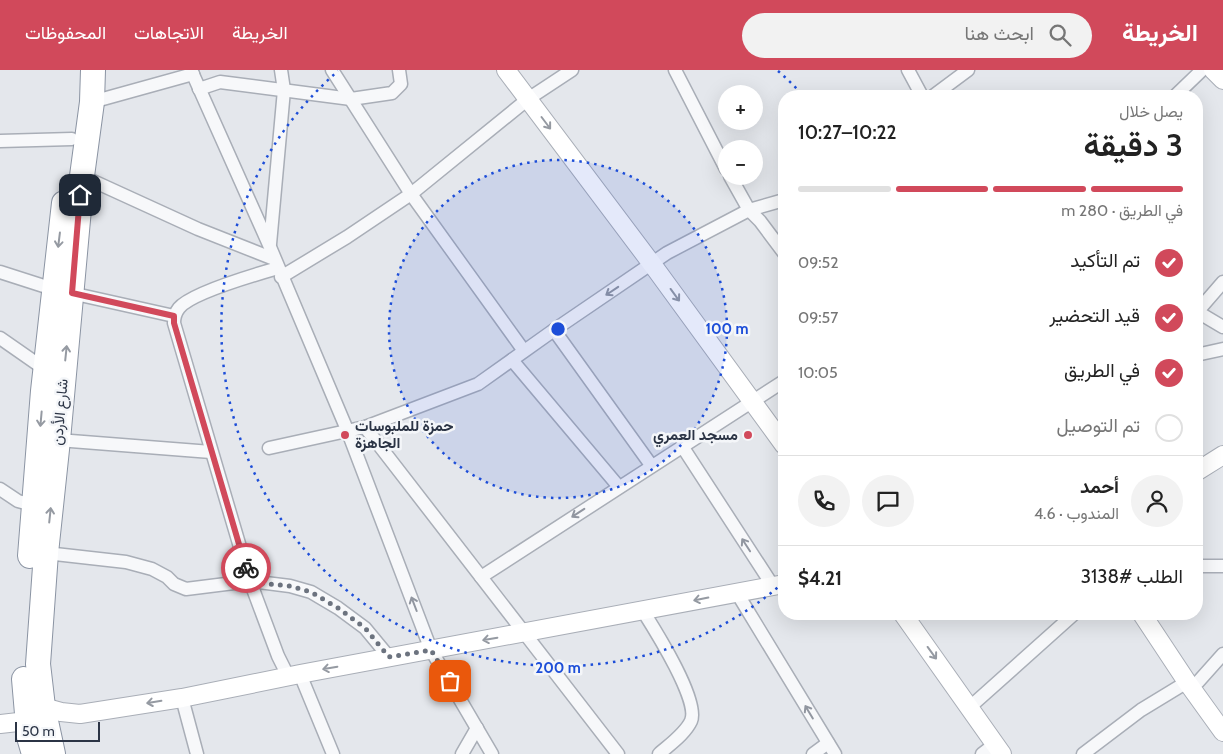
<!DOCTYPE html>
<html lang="ar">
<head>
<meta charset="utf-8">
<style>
  :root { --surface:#fff; --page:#f2f2f2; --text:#222; --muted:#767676; --line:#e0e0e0; --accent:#d1495b }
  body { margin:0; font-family:Cabin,Vazirmatn,sans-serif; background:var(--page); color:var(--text); direction:rtl; height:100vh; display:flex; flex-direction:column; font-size:19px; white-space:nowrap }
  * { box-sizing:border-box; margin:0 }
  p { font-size:16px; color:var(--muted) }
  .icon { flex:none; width:28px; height:28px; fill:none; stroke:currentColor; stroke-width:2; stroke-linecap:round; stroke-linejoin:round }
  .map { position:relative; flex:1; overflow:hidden; direction:ltr }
  .side { position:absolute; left:778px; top:20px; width:425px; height:530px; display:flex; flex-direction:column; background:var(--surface); border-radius:20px; box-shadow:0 5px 20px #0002; direction:rtl }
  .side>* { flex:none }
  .buttons { position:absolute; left:718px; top:15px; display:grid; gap:10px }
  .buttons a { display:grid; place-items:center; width:45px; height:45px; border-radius:50%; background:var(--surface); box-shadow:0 5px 20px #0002; font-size:25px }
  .scale { position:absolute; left:15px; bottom:12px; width:85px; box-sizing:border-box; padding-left:5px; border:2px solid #2b3445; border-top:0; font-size:14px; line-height:18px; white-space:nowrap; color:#2b3445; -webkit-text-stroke:4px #f4f6f9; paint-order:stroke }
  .pin { position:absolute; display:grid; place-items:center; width:42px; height:42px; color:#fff; margin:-21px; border-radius:10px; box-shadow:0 2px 8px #0006 }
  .courier { position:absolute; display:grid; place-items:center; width:50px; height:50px; margin:-25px; border:4px solid #d1495b; border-radius:50%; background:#fff; color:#222; box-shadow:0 1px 6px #0007 }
  .summary em { font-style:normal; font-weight:600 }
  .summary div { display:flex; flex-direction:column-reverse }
  .summary { display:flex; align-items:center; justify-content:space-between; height:85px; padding:0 20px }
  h1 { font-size:32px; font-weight:600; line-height:38px }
  .bar { display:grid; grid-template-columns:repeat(4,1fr); gap:8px 5px; align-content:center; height:60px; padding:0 20px }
  .bar i { height:6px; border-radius:4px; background:var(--line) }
  .bar .selected { background:var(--accent) }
  .bar p { grid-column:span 4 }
  .line { display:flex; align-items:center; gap:12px; padding:0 20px; border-top:1px solid var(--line) }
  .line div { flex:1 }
  .round { display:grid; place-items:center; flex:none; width:52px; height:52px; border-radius:26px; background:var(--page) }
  ol { padding:0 20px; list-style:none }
  li { display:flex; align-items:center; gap:15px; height:55px }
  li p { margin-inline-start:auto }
  li .icon { padding:5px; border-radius:50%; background:var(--accent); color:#fff; stroke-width:4 }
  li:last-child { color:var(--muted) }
  li i { width:28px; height:28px; border:2px solid var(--line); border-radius:50% }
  header { display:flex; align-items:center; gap:30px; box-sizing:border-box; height:70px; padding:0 25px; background:var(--accent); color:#fff }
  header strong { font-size:24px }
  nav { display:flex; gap:28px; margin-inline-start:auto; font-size:18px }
  .search { width:350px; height:45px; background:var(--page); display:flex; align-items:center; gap:12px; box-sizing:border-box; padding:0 18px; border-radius:28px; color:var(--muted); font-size:19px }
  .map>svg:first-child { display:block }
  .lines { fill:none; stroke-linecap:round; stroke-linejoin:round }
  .street-casing { stroke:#a9aeb7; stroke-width:15 }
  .secondary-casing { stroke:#a9aeb7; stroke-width:20 }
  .highway-casing { stroke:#8b94a3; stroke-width:26 }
  .street { stroke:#f7f8fa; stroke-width:12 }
  .secondary { stroke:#fff; stroke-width:18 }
  .highway { stroke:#fff; stroke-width:24 }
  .oneway { stroke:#959aa2 }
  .oneway2 { stroke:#9196a0 }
  .done { stroke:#6c737f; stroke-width:5; stroke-dasharray:0 9 }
  .route { stroke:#d1495b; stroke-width:6 }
  .ring { fill:none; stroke:#1d4ed8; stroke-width:2.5; stroke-dasharray:2.5 5 }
  .poi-dot { fill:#d1495b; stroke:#f4f6f9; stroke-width:2 }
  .labels { text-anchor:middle; stroke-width:5; stroke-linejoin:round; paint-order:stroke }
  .street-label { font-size:15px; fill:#2b3445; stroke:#f4f6f9 }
  .poi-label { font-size:15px; font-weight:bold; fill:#2b3445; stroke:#f4f6f9; text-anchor:start }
  .centre { fill:#1d4ed8; stroke:#f4f6f9; stroke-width:2.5 }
  .ring-label { font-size:15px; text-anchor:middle; font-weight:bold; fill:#1d4ed8; stroke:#f4f6f9; stroke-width:5; stroke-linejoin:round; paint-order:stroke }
</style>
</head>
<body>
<header>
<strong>الخريطة</strong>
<div class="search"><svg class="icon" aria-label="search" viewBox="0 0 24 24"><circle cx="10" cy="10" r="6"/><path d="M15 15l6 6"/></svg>ابحث هنا</div>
<nav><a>الخريطة</a><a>الاتجاهات</a><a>المحفوظات</a></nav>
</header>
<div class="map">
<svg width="1223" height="684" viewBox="0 0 1223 684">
  <rect width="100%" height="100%" fill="#e4e7ec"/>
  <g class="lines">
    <g class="street-casing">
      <g id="street">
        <path d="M191,0L270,177L348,362L431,580L492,684"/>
        <path d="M332,0L411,124L524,281"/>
        <path d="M675,0L726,99"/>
        <path d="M908,0L922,26"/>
        <path d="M199,19L220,12L351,29L392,23L401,14L399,0"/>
        <path d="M933,26L968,0"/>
        <path d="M1175,26L1202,0"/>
        <path d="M92,32L193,4"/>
        <path d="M0,71L72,69"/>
        <path d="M82,106L198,159L274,189"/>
        <path d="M730,106L749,140L760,151L784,183"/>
        <path d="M270,174L284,20L281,0"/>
        <path d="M278,198C257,204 191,223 179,238C175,243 174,247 174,253L250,511L278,586L288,606"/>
        <path d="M0,202L53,219"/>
        <path d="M281,207L347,167L411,124L528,29L572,0"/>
        <path d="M71,223L174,246"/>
        <path d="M1196,241L1223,257"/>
        <path d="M1197,242L1223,212"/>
        <path d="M554,260L651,395"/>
        <path d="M0,268L46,300"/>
        <path d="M1196,285L1223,279"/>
        <path d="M512,290L619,417"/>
        <path d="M365,357L618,684"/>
        <path d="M58,370L211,382"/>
        <path d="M682,376L773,516"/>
        <path d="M269,378L365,357L478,314L554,260L667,183L749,140L784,130"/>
        <path d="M0,419L18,431L33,435"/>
        <path d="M46,483L126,492L152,499L167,507L174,514L186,519L250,511L290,516L311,522L338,538L365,558L389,587"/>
        <path d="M1196,496H1223"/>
        <path d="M481,507L784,311"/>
        <path d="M737,523L835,684"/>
        <path d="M643,541C655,560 700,631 691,651C685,664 669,675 659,684"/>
        <path d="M300,604L333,684"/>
        <path d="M1198,612L1223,584"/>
        <path d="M182,628L197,684"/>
        <path d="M970,637L1074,544"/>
        <path d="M462,684L477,658"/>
        <path d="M813,684L828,673"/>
        <path d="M982,684L995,674"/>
        <path d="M1083,684L1141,640L1187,612"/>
      </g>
    </g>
    <g class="secondary-casing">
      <g id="secondary">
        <path d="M506,0L652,194L784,375"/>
        <path d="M1213,0L1223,10"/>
        <path d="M1196,402L1223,385"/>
        <path d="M903,544L1002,684"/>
        <path d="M1142,544L1187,612L1223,662"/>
        <path d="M43,637L61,642L80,644L182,628L300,604L784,514"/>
        <path d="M0,654L27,651"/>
      </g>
    </g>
    <g class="highway-casing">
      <g id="highway">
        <path d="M30,486L43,321L64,133"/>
        <path d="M24,609L29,667L34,684"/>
        <path d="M53,684L43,637L38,594L46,483L58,370L82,106L92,32L93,0"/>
      </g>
    </g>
    <use href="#street" class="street"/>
    <use href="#secondary" class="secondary"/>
    <use href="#highway" class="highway"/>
  </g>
  <defs><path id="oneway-shaft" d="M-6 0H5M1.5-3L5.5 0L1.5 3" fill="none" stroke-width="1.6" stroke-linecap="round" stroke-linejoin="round" transform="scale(1.25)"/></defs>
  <g class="oneway">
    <use href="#oneway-shaft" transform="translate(546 53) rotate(53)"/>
    <use href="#oneway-shaft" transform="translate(59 170) rotate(97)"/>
    <use href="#oneway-shaft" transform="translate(675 225) rotate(54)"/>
    <use href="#oneway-shaft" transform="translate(66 283) rotate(-84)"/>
    <use href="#oneway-shaft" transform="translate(41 349) rotate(95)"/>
    <use href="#oneway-shaft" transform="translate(50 445) rotate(-84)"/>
    <use href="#oneway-shaft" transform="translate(701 529) rotate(169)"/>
    <use href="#oneway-shaft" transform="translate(490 569) rotate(170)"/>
    <use href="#oneway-shaft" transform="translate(932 583) rotate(54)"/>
    <use href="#oneway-shaft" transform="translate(330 598) rotate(170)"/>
    <use href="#oneway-shaft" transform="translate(154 632) rotate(171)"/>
  </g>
  <g class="oneway2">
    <use href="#oneway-shaft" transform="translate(612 221) rotate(146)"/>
    <use href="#oneway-shaft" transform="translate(578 443) rotate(147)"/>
    <use href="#oneway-shaft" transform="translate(746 475) rotate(-123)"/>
    <use href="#oneway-shaft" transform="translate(414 534) rotate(-111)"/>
    <use href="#oneway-shaft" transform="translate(809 642) rotate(-121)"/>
  </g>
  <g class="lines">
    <path class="done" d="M246,498L250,512L290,516L311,522L338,538L365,558L389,587L431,580L450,611"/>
    <path class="route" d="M80,125L72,223L174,246V253L246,498"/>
  </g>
  <circle cx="558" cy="259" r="169" fill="#1d4ed8" fill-opacity=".12"/>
  <g class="ring">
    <circle cx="558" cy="259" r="169"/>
    <path d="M783 513A339 339 0 1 1 338 1M778 1A339 339 0 0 1 804 26"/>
  </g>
  <g class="poi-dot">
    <circle cx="345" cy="365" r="5"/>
    <circle cx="748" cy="365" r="5"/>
  </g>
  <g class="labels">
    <g class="street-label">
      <text transform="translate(60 342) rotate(-85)" y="5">شارع الأردن</text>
    </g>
    <g class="poi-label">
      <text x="355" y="361">حمزة للملبوسات<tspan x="355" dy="17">الجاهزة</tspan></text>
      <text x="738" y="370" text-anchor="end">مسجد العمري</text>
    </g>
  </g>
  <circle cx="558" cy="259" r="8" class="centre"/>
  <g class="ring-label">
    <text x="727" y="264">100 m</text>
    <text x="558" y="603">200 m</text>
  </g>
</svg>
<div class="buttons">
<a>+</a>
<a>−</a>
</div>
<div class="scale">50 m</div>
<div class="pin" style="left:450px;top:611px;background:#ea580c"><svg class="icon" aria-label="bag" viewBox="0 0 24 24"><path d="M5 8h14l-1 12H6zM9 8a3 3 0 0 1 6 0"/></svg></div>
<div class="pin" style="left:80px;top:125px;background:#1f2937"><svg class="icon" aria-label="home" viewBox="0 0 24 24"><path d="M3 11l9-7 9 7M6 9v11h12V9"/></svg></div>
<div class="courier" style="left:246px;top:498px"><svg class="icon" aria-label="bike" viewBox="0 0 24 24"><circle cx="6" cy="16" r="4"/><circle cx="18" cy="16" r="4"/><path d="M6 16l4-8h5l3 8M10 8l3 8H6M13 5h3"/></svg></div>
<section class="side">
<div class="summary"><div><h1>3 دقيقة</h1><p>يصل خلال</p></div><em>10:22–10:27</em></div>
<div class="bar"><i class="selected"></i><i class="selected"></i><i class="selected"></i><i></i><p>في الطريق · 280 m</p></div>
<ol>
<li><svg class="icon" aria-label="check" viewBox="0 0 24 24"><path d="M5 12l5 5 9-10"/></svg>تم التأكيد<p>09:52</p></li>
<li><svg class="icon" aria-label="check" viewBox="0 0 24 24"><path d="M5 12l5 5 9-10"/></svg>قيد التحضير<p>09:57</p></li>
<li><svg class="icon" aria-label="check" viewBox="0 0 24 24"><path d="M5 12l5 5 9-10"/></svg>في الطريق<p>10:05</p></li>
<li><i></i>تم التوصيل</li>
</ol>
<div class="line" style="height:90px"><a class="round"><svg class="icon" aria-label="person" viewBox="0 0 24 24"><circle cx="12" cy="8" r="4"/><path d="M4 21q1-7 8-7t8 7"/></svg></a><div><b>أحمد</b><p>المندوب · 4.6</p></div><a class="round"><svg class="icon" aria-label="chat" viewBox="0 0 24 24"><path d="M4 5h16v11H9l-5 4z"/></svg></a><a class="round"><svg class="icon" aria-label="phone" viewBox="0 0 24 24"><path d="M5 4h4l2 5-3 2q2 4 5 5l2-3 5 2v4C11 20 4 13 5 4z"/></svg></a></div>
<div class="line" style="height:65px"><div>الطلب #3138</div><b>$4.21</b></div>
</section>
</div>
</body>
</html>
